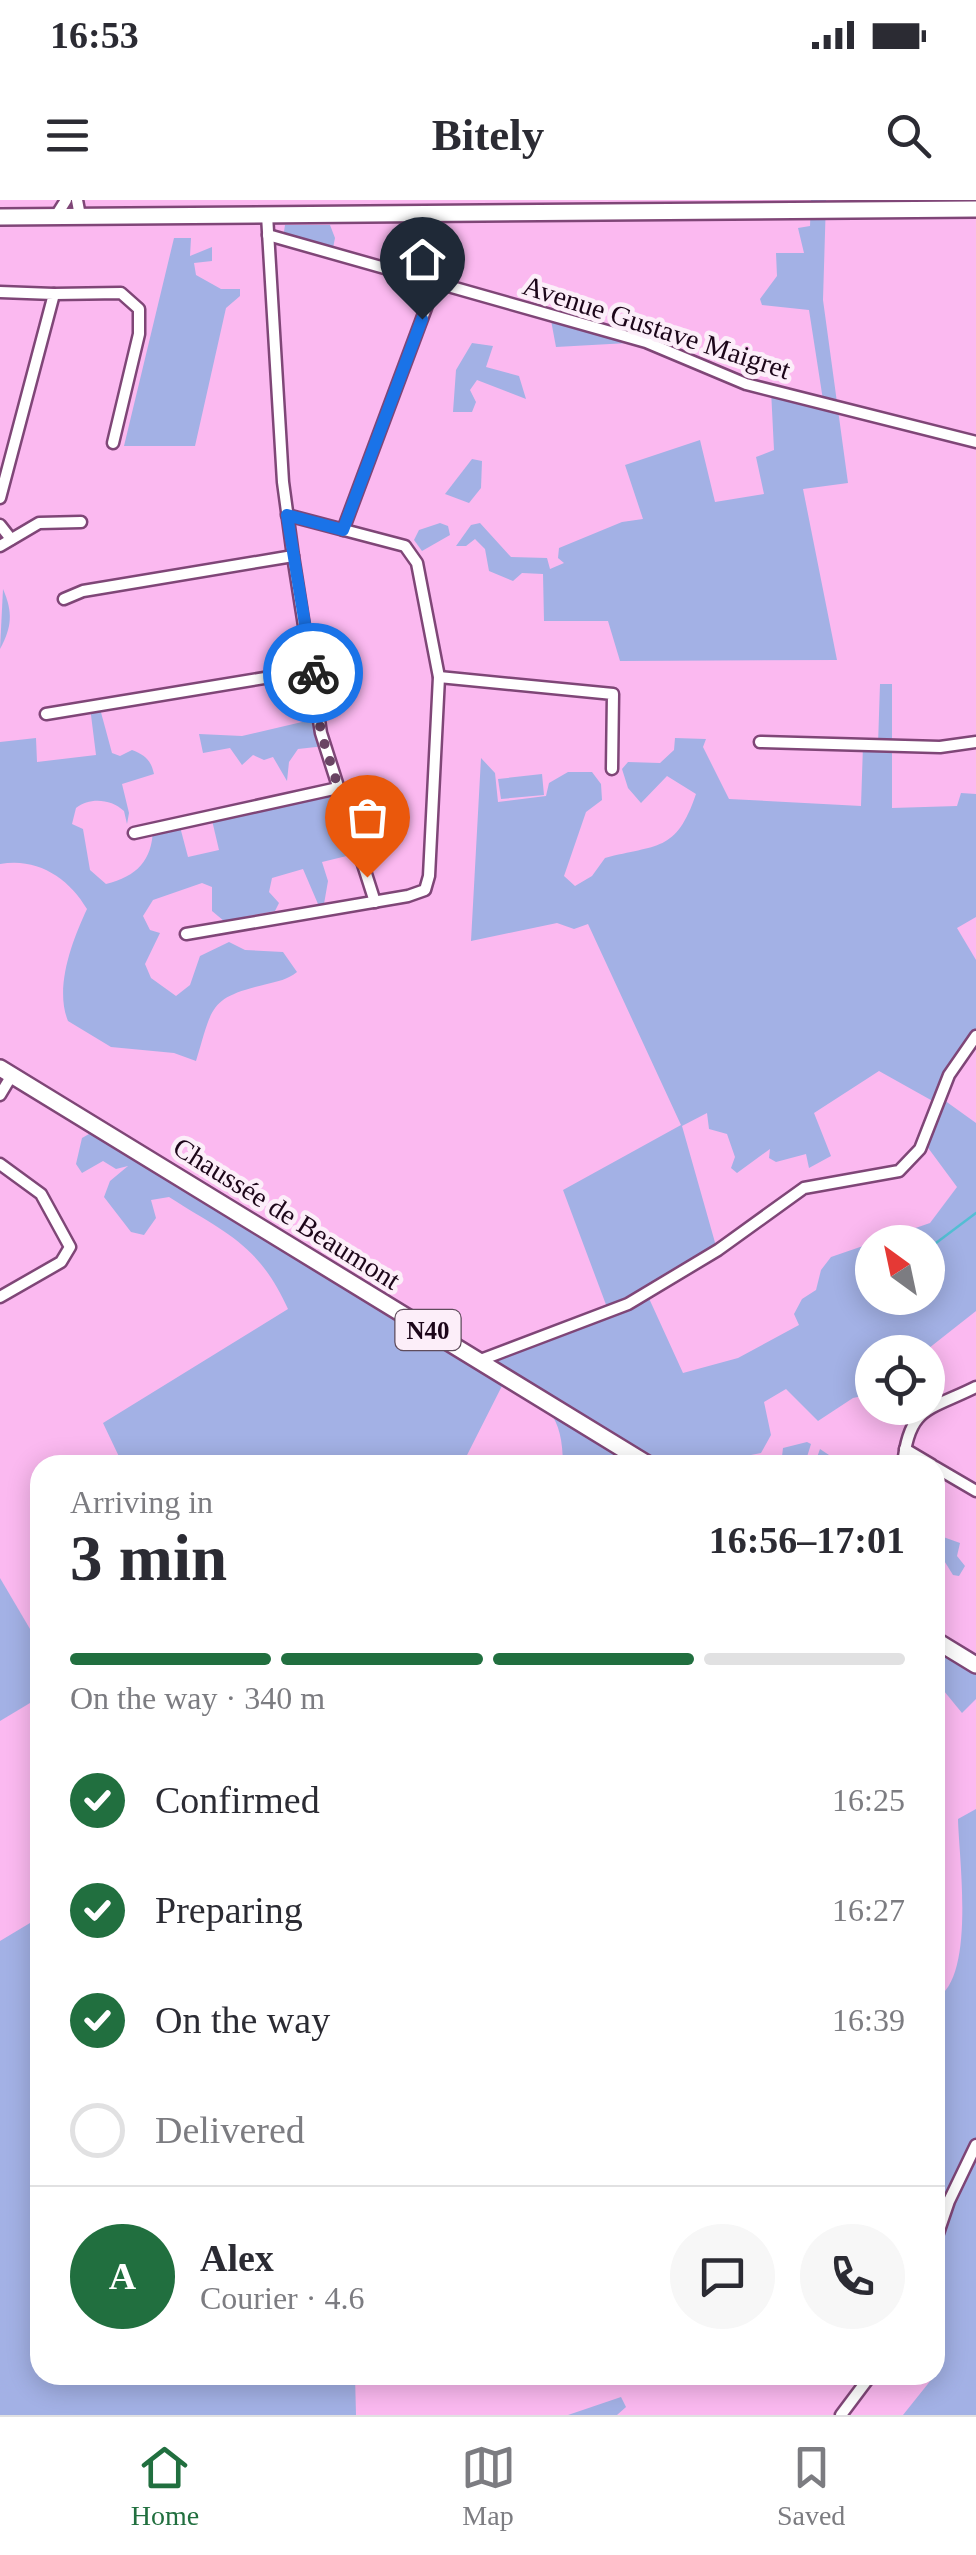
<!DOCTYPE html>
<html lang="en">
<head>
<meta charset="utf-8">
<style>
  :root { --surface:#fff; --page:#f7f7f7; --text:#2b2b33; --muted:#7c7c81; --line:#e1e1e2; --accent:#216f3f }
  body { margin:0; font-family:Georgia,serif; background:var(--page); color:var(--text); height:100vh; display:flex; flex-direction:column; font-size:38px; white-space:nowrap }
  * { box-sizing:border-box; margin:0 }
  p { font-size:32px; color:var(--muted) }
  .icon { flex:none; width:55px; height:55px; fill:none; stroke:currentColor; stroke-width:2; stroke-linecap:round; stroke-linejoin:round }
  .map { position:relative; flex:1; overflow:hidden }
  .panel { position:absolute; left:30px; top:1255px; width:915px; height:930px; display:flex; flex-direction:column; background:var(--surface); border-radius:30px; box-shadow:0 5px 25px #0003 }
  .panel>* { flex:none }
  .needle { width:65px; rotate:327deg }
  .fabs { position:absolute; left:855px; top:1025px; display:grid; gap:20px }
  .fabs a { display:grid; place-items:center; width:90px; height:90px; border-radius:50%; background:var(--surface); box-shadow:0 5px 25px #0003; font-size:50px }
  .pin { position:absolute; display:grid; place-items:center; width:85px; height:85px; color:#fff; margin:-102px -42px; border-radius:50% 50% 50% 0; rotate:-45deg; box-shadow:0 0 10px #0007 }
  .pin .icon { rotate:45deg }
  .courier { position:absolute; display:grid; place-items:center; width:100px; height:100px; margin:-50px; border:8px solid #1a73e8; border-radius:50%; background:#fff; color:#222; box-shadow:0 2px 12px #0007 }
  .overview em { font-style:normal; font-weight:800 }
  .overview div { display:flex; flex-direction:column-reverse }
  .overview { display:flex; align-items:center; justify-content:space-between; height:170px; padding:0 40px }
  h1 { font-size:65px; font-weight:800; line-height:75px }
  .bar { display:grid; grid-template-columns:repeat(4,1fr); gap:15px 10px; align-content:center; height:120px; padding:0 40px }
  .bar i { height:12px; border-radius:8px; background:var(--line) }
  .bar .selected { background:var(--accent) }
  .bar p { grid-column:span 4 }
  .line { display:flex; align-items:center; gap:25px; padding:0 40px; border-top:2px solid var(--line) }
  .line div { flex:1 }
  .round { display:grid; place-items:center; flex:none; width:105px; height:105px; border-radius:52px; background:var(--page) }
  ol { padding:0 40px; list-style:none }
  li { display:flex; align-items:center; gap:30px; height:110px }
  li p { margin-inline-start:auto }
  li .icon { padding:10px; border-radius:50%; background:var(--accent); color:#fff; stroke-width:4 }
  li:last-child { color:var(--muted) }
  li i { width:55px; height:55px; border:5px solid var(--line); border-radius:50% }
  .status { display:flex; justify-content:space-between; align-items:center; height:70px; padding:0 50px; background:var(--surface); direction:ltr }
  .status svg { height:28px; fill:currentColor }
  header { display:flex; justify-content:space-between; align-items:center; height:130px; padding:0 40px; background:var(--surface); font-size:45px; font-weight:800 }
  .menu { display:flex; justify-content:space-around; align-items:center; height:140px; border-top:2px solid var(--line); background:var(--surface); font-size:28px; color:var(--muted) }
  .menu a { display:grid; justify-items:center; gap:5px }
  .menu .selected { color:var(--accent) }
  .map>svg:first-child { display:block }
  .green { fill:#a3b1e5; fill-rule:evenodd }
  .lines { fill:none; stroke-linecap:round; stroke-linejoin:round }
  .stream { stroke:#53bed3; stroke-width:2.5 }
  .minor-casing { stroke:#7f4677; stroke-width:15 }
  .primary-casing { stroke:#7f4677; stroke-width:20 }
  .minor { stroke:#fff; stroke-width:10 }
  .primary { stroke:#fff; stroke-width:15 }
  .done { stroke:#6a4564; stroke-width:10; stroke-dasharray:0 18 }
  .route { stroke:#1a73e8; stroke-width:12 }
  .labels { text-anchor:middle; stroke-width:9; stroke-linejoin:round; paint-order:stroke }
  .shield { fill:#fceef9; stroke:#5f4c5c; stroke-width:2.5 }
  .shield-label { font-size:25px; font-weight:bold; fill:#1c0619 }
  .street-label { font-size:28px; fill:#1c0619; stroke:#fceef9 }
</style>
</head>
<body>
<div class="status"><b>16:53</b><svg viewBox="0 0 49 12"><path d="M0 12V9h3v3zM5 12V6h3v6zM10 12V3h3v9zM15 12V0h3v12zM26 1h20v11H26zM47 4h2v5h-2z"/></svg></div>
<header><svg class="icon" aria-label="menu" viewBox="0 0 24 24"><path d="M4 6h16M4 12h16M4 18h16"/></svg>Bitely<svg class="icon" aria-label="search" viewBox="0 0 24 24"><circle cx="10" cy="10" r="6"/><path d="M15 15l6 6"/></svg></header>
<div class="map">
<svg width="976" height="2215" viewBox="0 0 976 2215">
  <rect width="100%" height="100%" fill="#fbb9f0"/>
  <g class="green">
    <path d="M811,0H826L823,100L848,283L803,289L837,460L620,461L608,421H544L543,374L522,373L513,381L489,371L485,349L475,339L466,346H456L471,325L480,323L511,357L547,358L550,369L564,363L558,358L559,348L622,322L643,319L625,265L700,240L715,302L764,294L756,257L774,250L771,190L823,200L809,110L762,105L760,99L777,76L776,53H804L798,28L810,26Z"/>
    <path d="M285,25H330L335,38L332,53L283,38Z"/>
    <path d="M174,38H191L190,56L212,47V61L194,63L196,75L221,89H240V96L226,108L195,246H124Z"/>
    <path d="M550,115L646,142L556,147Z"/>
    <path d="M472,143L493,146L486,167L519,176L526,199L477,180L470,190L476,202L472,212H453L456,170Z"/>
    <path d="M472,259L482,261L481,288L469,303L445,294Z"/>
    <path d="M440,323L448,326L450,335L422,351L414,340L419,330Z"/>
    <path d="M3,389C13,412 12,427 0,449Z"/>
    <path d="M880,484H892V608L957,606L961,593L976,594V717L957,728L976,760V836L961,855L944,900L976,923V1111L924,1152H872V1194L853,1198L818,1221L786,1189L764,1202L771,1235L761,1253L751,1255L742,1265H563C563,1214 546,1202 506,1178L462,1265H123L103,1223L288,1109C258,1043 225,1033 169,997L151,1000L156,1018L144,1035L131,1032L104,997L110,981L128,966L116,969L103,961L82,973L76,964L82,938L96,930L202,1003L207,994L478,1160L608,1110L563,990L681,925L588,724L574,729L557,723L471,741L481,558L495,573L498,602L546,596L549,583L568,572H592L601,584L602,600L586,612L564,676L575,686L592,676L605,658C657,644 676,653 696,594L667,576L641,603L628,588L622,569L628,562L660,563L674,550L675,538L706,539L703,547L729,599L861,606L863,545H878ZM879,871L938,904L923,941L957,987L930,1023L831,1057L821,1070L816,1090L802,1099L794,1114L799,1125L738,1158L683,1173L647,1094L716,1046L682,926L707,913L709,929L727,934L735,957L731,968L737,973L770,949L769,958L776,962L806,954L809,968L831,956L814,913ZM872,1042H928V1098H872Z"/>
    <path d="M99,505L112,553L120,556L132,550C145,555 151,560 154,574L122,584L129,613L127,624L124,611C111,599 90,597 76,608L72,624L83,629L90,670L106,684C137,676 152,661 153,629L179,623L188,657L219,650L211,616L338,588L331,602L335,625L351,628L359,653L322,662L328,681L324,704H318L303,669L272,678L269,692L279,703L275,711L224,721L212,711V687L202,683L153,700L143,716L150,730L160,733L145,764L151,778L176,796L190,785L200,756L229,742L245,750L283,752L297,772C287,780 278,781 267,784C208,798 213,806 196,861L174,853L111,847L68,821C54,787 73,739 87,709C69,678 37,657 0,664V542L36,538L37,562L96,555L90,507Z"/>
    <path d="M319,518L325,546L298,549L289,562L287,581L273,557L264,560L253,555L242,565L230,548L203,553L199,534L242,536Z"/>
    <path d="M542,574L544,595L501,599L498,579Z"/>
    <path d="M807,1242L811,1244L806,1260L815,1263L820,1249L829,1255L823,1265H781L783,1248Z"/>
    <path d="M935,1334L960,1343L957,1356L965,1366L959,1376L953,1375L935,1346Z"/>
    <path d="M0,1378L40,1446V1497L0,1521Z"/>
    <path d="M935,1442L976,1465V1499L962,1513L935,1480Z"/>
    <path d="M976,1609V2215H903L935,2175V1799C976,1780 959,1660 958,1619Z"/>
    <path d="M40,1717V2175H355L356,2215H0V1741Z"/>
    <path d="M621,2197L626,2207L617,2215H568Z"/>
  </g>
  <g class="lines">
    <g class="stream">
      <path d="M928,1049L976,1013"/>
      <path d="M864,1089L872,1083"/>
    </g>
    <g class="minor-casing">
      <g id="minor">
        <path d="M77,0L80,16"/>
        <path d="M267,15L283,282L293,356L321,533L375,702"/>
        <path d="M56,16L66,0"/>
        <path d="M268,35L646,142L746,184L976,242"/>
        <path d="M0,92L54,94L0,298"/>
        <path d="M54,94L121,93L139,109V134L113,243"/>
        <path d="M0,325L11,339"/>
        <path d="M343,330L435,84"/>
        <path d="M0,346L39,323L81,322"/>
        <path d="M64,399L83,391L293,356"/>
        <path d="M439,477L613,494L612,569"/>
        <path d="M46,514L313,470"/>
        <path d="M760,542L940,547L976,542"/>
        <path d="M134,633L338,588"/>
        <path d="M186,734L408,696L425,690L429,676L439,477L417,363L405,346L287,315"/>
        <path d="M0,895L12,875"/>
        <path d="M0,964L41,994L70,1047L61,1062L0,1097"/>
        <path d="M478,1161L628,1104L718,1050L804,988L899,971L920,949L949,875L976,836"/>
        <path d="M905,1249L932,1265"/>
        <path d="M903,1265C909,1206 928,1211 976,1187"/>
        <path d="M935,1267L976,1291"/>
        <path d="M935,2042L949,2001L976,1945"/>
        <path d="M841,2215L871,2175"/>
      </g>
    </g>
    <g class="primary-casing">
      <g id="primary">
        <path d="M0,17L976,9"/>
        <path d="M0,868L649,1265"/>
        <path d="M935,1440L976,1465"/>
      </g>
    </g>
    <use href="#minor" class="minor"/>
    <use href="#primary" class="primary"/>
  </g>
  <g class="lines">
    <path class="done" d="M313,473L321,533L367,677"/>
    <path class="route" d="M313,473L287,315L343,330L422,119"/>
  </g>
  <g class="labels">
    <rect class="shield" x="395.5" y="1110" width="65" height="40" rx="8"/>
    <g class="shield-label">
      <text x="428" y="1139">N40</text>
    </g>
    <g class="street-label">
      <text transform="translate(657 127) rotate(18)" y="10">Avenue Gustave Maigret</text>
      <text transform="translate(287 1013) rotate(32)" y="10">Chaussée de Beaumont</text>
    </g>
  </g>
</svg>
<div class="fabs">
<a><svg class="needle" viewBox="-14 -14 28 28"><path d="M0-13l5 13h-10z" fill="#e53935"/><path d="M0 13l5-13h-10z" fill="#7c7c81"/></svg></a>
<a><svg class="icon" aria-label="locate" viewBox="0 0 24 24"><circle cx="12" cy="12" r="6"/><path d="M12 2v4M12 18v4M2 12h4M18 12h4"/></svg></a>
</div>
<div class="pin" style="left:367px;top:677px;background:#ea580c"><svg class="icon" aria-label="bag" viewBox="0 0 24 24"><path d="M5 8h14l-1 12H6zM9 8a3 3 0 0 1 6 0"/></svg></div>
<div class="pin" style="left:422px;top:119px;background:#1f2937"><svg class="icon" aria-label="home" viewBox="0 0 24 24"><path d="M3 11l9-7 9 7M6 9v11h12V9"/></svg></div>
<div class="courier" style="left:313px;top:473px"><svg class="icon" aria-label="bike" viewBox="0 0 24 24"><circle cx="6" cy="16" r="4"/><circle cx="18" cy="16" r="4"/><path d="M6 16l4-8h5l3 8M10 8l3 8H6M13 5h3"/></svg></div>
<section class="panel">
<div class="overview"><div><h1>3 min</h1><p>Arriving in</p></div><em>16:56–17:01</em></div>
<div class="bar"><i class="selected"></i><i class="selected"></i><i class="selected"></i><i></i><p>On the way · 340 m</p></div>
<ol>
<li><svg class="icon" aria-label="check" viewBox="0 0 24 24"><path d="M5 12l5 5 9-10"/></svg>Confirmed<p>16:25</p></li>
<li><svg class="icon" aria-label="check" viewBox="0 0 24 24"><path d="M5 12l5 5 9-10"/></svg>Preparing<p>16:27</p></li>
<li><svg class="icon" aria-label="check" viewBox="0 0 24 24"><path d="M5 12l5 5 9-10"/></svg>On the way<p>16:39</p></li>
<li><i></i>Delivered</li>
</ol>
<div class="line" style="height:180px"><b class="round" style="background:var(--accent);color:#fff">A</b><div><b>Alex</b><p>Courier · 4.6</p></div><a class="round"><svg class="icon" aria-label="chat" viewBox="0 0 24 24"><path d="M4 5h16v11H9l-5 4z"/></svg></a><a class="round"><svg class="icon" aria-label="phone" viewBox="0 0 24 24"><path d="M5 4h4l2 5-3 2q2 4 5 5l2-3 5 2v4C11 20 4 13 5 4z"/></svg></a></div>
</section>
</div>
<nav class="menu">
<a class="selected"><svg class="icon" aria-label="home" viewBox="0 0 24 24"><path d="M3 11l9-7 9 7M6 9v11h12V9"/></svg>Home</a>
<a><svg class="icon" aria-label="map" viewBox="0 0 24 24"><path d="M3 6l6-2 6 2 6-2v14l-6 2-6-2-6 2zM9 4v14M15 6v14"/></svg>Map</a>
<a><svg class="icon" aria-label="saved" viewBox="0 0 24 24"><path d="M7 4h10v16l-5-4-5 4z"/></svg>Saved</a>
</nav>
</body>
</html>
